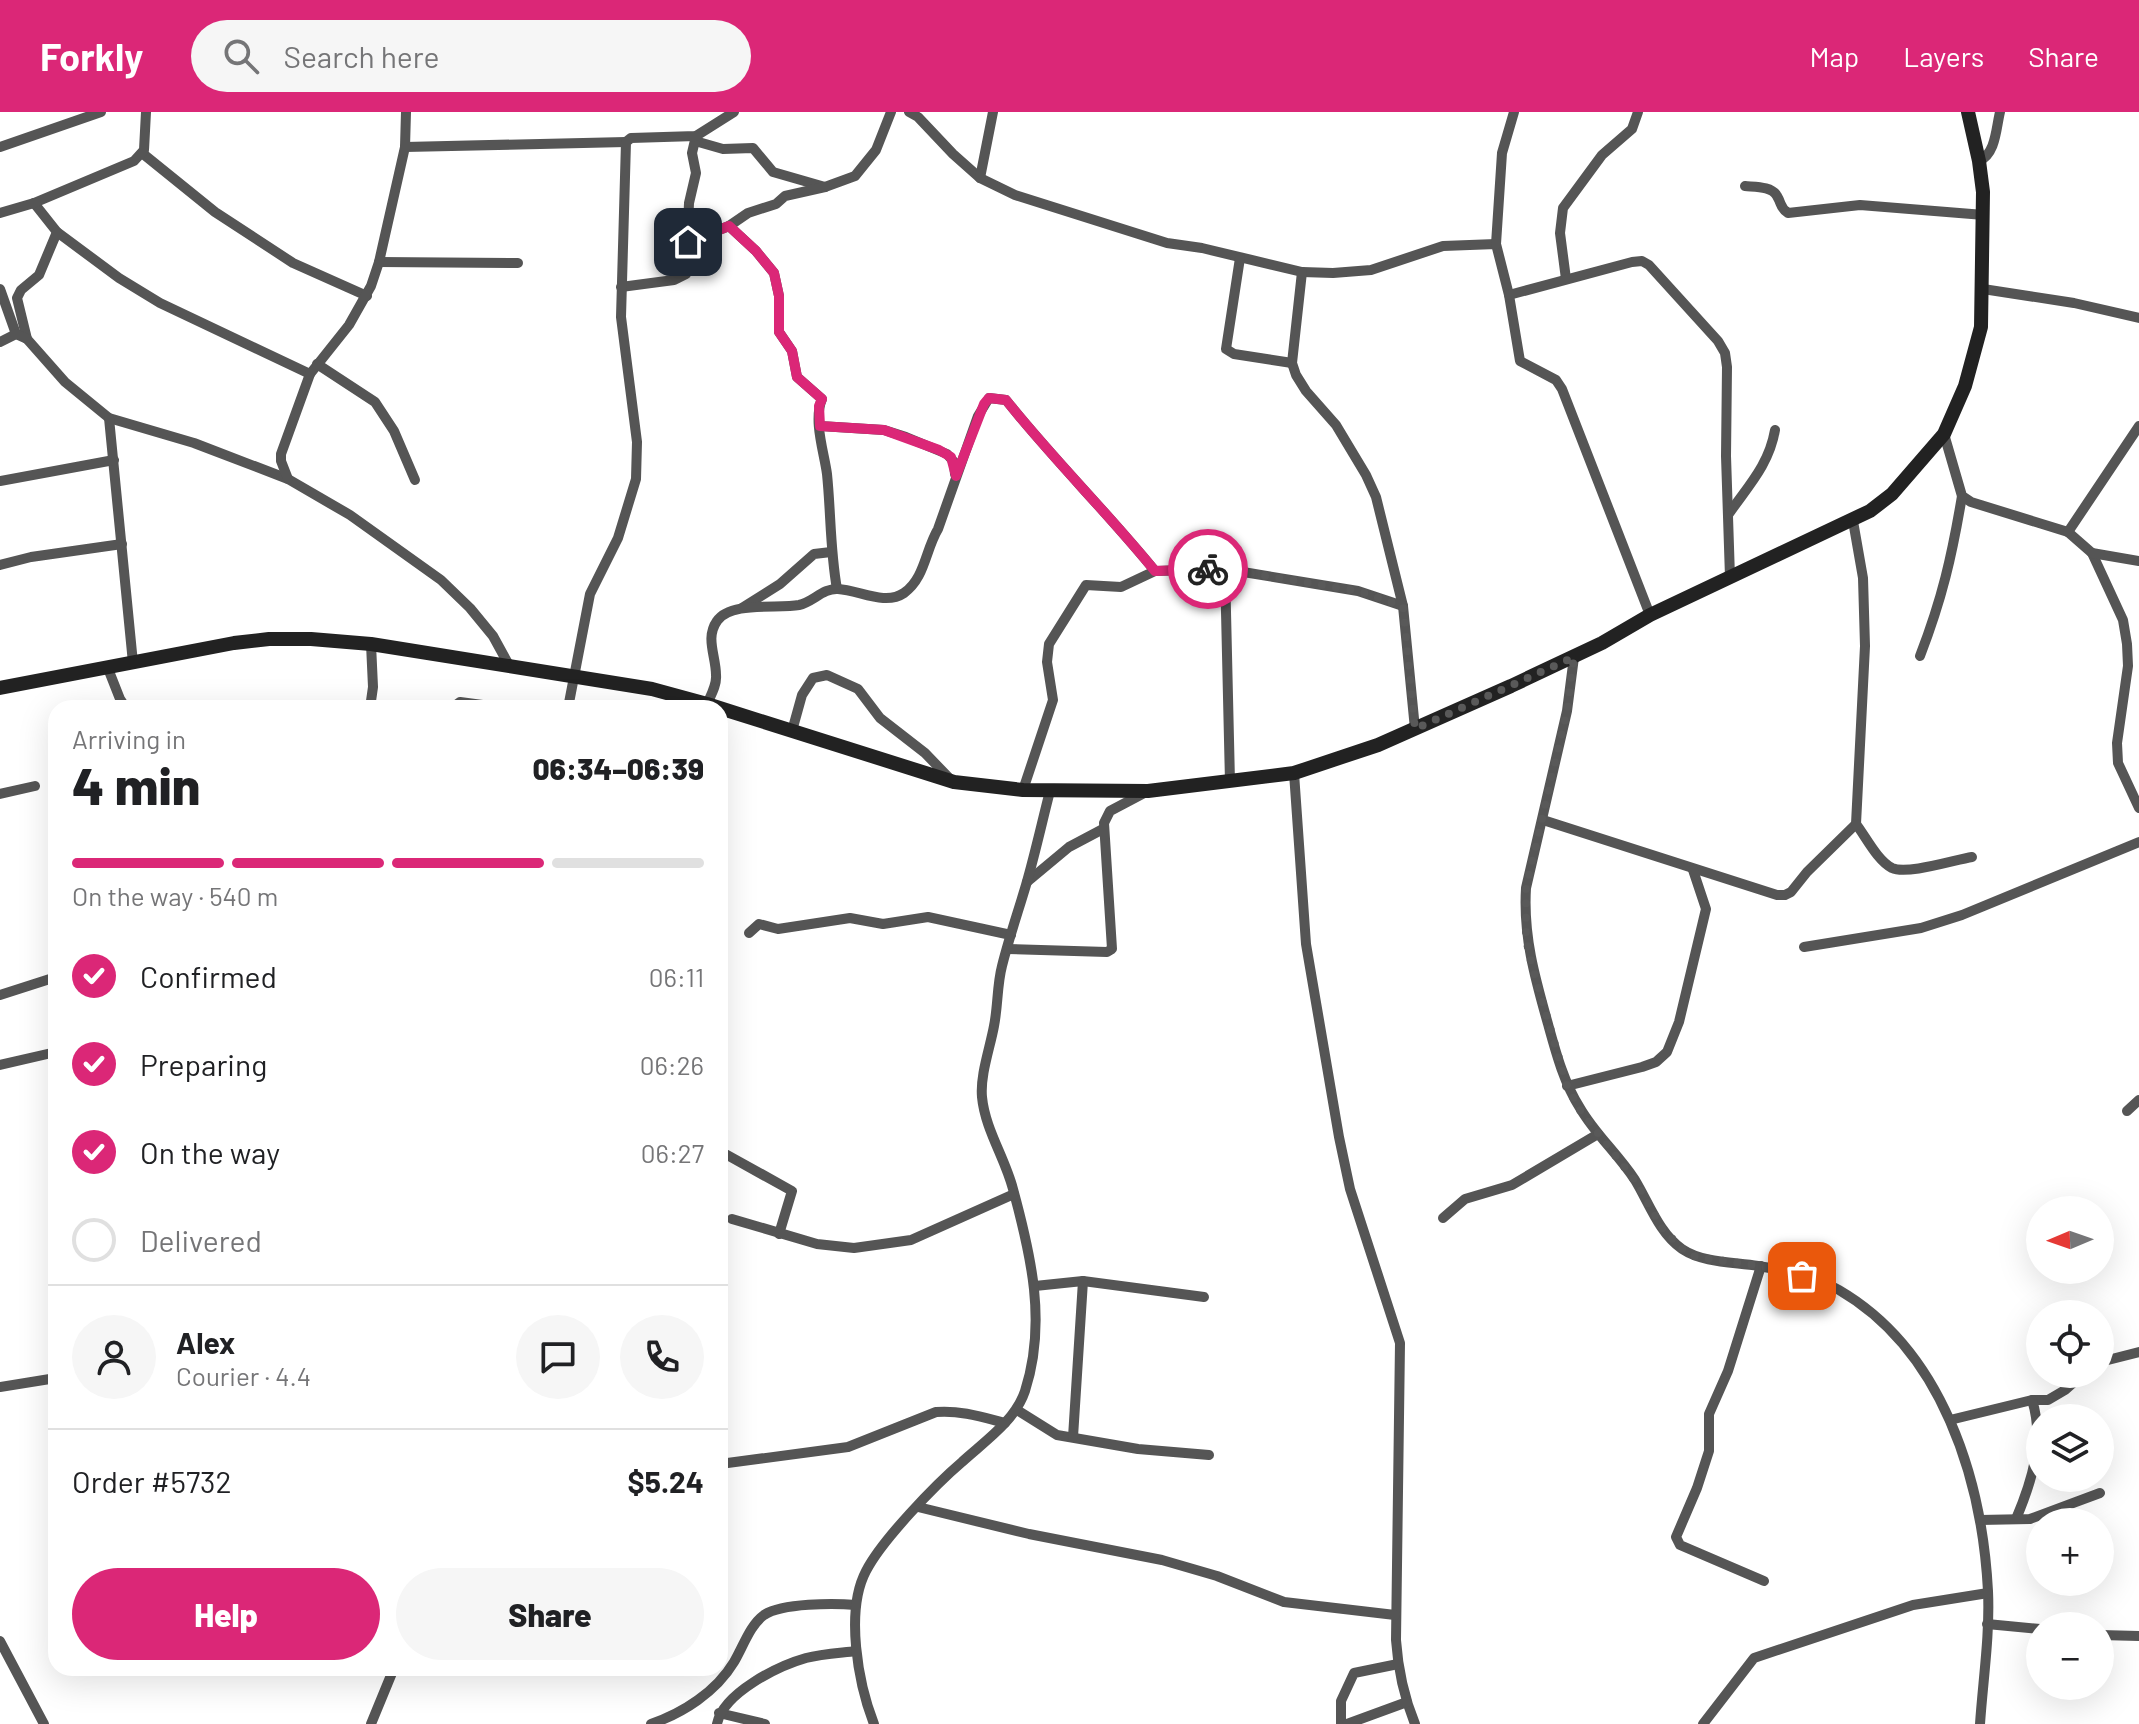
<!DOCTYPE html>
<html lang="en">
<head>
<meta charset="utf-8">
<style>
  :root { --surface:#fff; --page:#f6f6f6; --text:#202124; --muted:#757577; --line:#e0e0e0; --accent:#db2777 }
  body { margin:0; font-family:Barlow,sans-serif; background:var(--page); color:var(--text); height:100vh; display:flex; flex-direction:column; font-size:30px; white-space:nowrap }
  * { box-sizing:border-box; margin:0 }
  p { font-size:26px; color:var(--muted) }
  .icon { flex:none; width:44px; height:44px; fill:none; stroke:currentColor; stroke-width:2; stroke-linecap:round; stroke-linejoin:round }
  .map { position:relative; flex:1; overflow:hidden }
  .sheet { position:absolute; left:48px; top:588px; width:680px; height:976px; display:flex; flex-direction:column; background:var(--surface); border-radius:24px; box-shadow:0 8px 32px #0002 }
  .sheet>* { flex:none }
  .needle { width:52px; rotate:268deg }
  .buttons { position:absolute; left:2026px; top:1084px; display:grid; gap:16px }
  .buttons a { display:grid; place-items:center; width:88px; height:88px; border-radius:50%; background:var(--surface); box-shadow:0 8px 32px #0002; font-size:40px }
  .pin { position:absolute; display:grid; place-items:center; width:68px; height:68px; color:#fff; margin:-34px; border-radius:16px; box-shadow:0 4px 12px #0006 }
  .courier { position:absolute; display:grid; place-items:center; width:80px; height:80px; margin:-40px; border:6px solid #db2777; border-radius:50%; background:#fff; color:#222; box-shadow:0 2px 10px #0007 }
  .head em { font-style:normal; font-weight:800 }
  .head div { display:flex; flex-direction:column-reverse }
  .head { display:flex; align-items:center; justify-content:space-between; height:136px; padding:0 24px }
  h1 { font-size:52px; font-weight:800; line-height:60px }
  .bar { display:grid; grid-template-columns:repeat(4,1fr); gap:12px 8px; align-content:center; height:96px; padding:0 24px }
  .bar i { height:10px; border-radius:6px; background:var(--line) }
  .bar .active { background:var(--accent) }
  .bar p { grid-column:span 4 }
  .line { display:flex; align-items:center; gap:20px; padding:0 24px; border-top:2px solid var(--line) }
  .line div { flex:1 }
  .round { display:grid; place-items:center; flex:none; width:84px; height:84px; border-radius:42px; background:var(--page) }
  ol { padding:0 24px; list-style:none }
  li { display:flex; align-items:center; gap:24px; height:88px }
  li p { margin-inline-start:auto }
  li .icon { padding:8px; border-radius:50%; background:var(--accent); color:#fff; stroke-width:4 }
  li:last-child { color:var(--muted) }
  li i { width:44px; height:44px; border:4px solid var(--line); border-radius:50% }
  .cta { display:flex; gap:16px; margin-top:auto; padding:16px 24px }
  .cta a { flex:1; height:92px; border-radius:48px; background:var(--accent); color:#fff; font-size:32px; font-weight:800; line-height:92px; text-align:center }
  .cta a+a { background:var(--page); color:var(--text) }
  header { display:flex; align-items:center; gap:48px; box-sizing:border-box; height:112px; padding:0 40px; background:var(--accent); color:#fff }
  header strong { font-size:38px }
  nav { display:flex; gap:44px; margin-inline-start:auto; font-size:28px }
  .search { width:560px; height:72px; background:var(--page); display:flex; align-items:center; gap:20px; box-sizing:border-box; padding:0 28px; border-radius:44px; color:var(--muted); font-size:30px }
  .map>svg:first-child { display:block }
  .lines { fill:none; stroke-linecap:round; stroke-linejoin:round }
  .street { stroke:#555; stroke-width:10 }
  .secondary { stroke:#222; stroke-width:14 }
  .done { stroke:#595959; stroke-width:8; stroke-dasharray:0 14.4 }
  .route { stroke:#db2777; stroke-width:10 }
</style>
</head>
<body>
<header>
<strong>Forkly</strong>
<div class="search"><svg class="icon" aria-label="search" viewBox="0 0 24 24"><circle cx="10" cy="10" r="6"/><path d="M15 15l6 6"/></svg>Search here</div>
<nav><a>Map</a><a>Layers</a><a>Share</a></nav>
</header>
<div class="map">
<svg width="2139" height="1612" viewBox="0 0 2139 1612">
  <rect width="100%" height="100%" fill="#fff"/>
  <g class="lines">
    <g class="street">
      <path d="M909,0L918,5L953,42L980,66L1015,83L1167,131L1202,136L1302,160L1333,161L1371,158L1443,134L1496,132L1509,183L1520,249L1556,268L1562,277L1650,503"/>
      <path d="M695,29L723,37L753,36L773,60L825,75"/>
      <path d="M0,35L101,0"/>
      <path d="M405,35L626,30"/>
      <path d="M142,41L215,100L293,151L367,184"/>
      <path d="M1979,49C1996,42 1996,16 2000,0"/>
      <path d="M980,66L993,0"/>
      <path d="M1745,74C1755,75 1772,74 1777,84C1782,92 1780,96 1788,101L1860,93L1984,103"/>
      <path d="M34,91L57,120L119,166L160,191L310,262"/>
      <path d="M0,101L34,91L134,49L144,38L146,0"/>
      <path d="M729,114L756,139L774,161L779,184V220L792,239L797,265L822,287C813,308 824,340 827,362C831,401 830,438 837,477"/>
      <path d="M688,130L729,114L748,101L776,92L785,84L825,75L855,64L876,38L891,0"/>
      <path d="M1496,132L1502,41L1514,0"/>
      <path d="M1240,146L1226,237L1234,242L1292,251"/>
      <path d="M379,150L518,151"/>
      <path d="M1302,160L1292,251L1296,263L1306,279L1336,313L1366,363L1376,385L1403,494L1415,617"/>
      <path d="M1566,167L1560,121L1563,96L1602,43L1632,17L1638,0"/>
      <path d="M621,175L674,168L686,162L689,91L696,61L692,41L696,24"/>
      <path d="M0,177L16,222"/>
      <path d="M1983,177L2074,191L2139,206"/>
      <path d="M1509,183L1632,150L1642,149L1649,153L1718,229L1725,241L1727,255L1726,344L1730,465"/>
      <path d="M27,227L17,186L21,178L39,163L57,120"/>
      <path d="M0,230L16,222L27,227L65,270L109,306L194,331L288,367L350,403L441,468L470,496L493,524L510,555"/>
      <path d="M317,252L375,290L394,319L415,368"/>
      <path d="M109,306L133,551"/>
      <path d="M820,314L884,318L906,325L947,342L954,350L955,362"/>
      <path d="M1944,322L1962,384L1971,390L2068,420L2092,441L2123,508L2127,532L2128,554L2117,631L2118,651L2139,696"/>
      <path d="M288,367L281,349V342L310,262L349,213L371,174L379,150L405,35L406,0"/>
      <path d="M0,369L114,348"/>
      <path d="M1728,403C1748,374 1769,353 1775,318"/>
      <path d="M2068,420L2139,314"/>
      <path d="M2092,441L2139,449"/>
      <path d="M0,453L31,445L122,432"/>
      <path d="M1225,457L1230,670"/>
      <path d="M742,496L780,472L814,442L831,440"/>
      <path d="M1920,544C1942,487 1952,444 1962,384"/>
      <path d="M1574,545L1567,599L1526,776C1523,824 1535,866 1548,912C1556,941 1564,971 1580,996C1595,1022 1618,1042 1635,1068C1649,1091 1659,1121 1682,1137C1703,1151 1733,1150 1758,1154C1784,1158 1816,1165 1839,1178C1942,1238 1982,1366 1988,1479C1990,1523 1983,1568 1980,1612"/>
      <path d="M107,554L120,587L126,596"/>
      <path d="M707,592C711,583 717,573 716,563C716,544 705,526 717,509C730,489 778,497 799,493C813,490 823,476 838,477C859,478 885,494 904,481C925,466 925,439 938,417L978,304L989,286L1006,288C1053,347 1107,400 1155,459"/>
      <path d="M370,596L373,575L371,532"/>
      <path d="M452,596L460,590L505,596"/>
      <path d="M568,596L590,482L618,426L636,367L637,330L621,205L626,30L631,26L696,24L734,0"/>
      <path d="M792,619L802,583L813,566L827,563L858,577L880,606L925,641L952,669"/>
      <path d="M1294,661L1306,832L1339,1025L1350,1077L1400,1231L1396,1528C1398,1557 1404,1585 1415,1612"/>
      <path d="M1023,678L1053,588L1047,550L1049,532L1086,473L1121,475L1155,459L1225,457L1358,479L1403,494"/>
      <path d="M0,682L35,674"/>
      <path d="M1543,708L1777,783H1785L1791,780L1807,760L1856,712L1865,534L1863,466L1853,409"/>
      <path d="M1856,712C1866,725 1877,748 1892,756C1907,763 1954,748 1972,745"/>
      <path d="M1027,770L1069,735L1103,717"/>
      <path d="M749,821L759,812L778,817L850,806L883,812L928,805L1011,823"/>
      <path d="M1804,835L1921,816L1962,803L2139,730"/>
      <path d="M1007,837L1107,840L1112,837L1104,711L1110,699L1146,680"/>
      <path d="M0,883L56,865"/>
      <path d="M0,953L56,940"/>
      <path d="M1567,974L1642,955L1656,950L1667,940L1679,910L1706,797L1693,758"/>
      <path d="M2127,999L2139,988"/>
      <path d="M720,1039L792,1079L779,1122"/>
      <path d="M1443,1106L1465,1087L1512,1073L1598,1022"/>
      <path d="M732,1107L817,1132L854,1136L911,1128L1014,1082"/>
      <path d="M1761,1154L1728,1259L1709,1302V1339L1697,1376L1676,1425L1680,1433L1764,1469"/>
      <path d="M1035,1174L1083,1169L1204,1185"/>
      <path d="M2100,1250L2139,1240"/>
      <path d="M0,1275L56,1266"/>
      <path d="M1017,1298L1057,1323L1138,1337L1209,1343"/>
      <path d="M1950,1308L2032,1288H2048L2065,1278L2083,1262"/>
      <path d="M1073,1325L1083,1169"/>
      <path d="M720,1352L848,1335L936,1300C960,1298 982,1305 1005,1311"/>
      <path d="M918,1395L1029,1422L1162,1448L1217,1464L1284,1490L1395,1503"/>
      <path d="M2016,1407C2032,1369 2045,1329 2032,1288"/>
      <path d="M1980,1408L2030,1407L2100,1381"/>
      <path d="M1987,1512L2040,1517"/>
      <path d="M2100,1523L2139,1524"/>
      <path d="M0,1529L44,1612"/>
      <path d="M719,1601L765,1612"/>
      <path d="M371,1612L394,1556"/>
      <path d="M651,1612C683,1601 716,1580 734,1550C743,1535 750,1513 764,1503C782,1491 834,1491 856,1493"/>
      <path d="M717,1612C723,1581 778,1554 806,1546C822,1542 840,1541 856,1539"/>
      <path d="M874,1612C858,1571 845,1499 866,1459C882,1428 935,1373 962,1350C985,1329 1015,1309 1025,1279C1047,1211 1031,1143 1013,1077C1005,1046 985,1017 982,985C980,963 990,936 994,914C998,894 997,873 1002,854C1009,826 1018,800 1026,773C1035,742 1042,710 1050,679"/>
      <path d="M1341,1612V1589L1354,1561L1398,1552"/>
      <path d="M1347,1612L1407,1590"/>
      <path d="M1703,1612L1754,1546L1913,1493L1988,1481"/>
    </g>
    <path class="secondary" d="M0,576L234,531L269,527H311L371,532L652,577L707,592L954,670L1023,678L1148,679L1294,661L1378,633L1511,574L1602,531L1650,503L1870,399L1892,382L1944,322L1965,274L1981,215L1983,80L1979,49L1968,0"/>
  </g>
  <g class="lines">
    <path class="done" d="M1208,457H1225L1358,479L1403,494L1415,617L1574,545L1567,599L1526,776V827L1532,854L1567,974L1580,998L1636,1070L1662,1116L1681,1136L1696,1145L1761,1154L1802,1164"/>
    <path class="route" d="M688,130L729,114L756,139L774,161L779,184V220L792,239L797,265L822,287L819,294L820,314L884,318L939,338L951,345L956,364L984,292L989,286L1006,288C1053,347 1107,400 1155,459L1208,457"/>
  </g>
</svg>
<div class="buttons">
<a><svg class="needle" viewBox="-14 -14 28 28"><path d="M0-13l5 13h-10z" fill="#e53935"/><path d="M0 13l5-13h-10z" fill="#757577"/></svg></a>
<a><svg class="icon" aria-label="locate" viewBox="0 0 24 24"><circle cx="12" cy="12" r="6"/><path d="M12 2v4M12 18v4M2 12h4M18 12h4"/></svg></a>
<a><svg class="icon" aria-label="layers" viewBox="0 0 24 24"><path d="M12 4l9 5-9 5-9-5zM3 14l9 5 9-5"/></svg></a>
<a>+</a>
<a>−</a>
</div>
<div class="pin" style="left:1802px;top:1164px;background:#ea580c"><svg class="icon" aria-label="bag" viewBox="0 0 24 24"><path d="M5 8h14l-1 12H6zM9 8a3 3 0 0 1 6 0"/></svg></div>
<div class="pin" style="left:688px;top:130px;background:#1f2937"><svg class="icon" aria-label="home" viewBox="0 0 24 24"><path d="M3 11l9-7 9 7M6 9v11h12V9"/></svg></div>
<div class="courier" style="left:1208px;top:457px"><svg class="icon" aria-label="bike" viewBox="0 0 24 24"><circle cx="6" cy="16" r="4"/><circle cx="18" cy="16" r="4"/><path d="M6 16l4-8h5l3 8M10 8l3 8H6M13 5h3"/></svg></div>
<section class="sheet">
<div class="head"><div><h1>4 min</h1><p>Arriving in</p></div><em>06:34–06:39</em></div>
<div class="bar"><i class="active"></i><i class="active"></i><i class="active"></i><i></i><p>On the way · 540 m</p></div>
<ol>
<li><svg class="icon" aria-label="check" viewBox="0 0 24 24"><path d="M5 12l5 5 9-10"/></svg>Confirmed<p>06:11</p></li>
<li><svg class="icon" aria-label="check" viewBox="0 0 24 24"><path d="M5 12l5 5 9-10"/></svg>Preparing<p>06:26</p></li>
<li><svg class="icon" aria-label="check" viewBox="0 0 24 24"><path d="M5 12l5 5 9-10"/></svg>On the way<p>06:27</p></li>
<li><i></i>Delivered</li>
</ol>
<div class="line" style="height:144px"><a class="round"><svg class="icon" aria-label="person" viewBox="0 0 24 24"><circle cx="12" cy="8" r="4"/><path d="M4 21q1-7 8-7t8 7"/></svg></a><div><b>Alex</b><p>Courier · 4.4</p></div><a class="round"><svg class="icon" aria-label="chat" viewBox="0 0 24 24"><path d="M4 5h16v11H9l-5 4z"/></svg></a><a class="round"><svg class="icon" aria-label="phone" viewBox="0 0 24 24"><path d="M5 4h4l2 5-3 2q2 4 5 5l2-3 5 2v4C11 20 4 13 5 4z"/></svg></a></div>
<div class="line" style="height:104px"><div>Order #5732</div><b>$5.24</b></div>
<div class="cta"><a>Help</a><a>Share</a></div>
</section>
</div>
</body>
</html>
